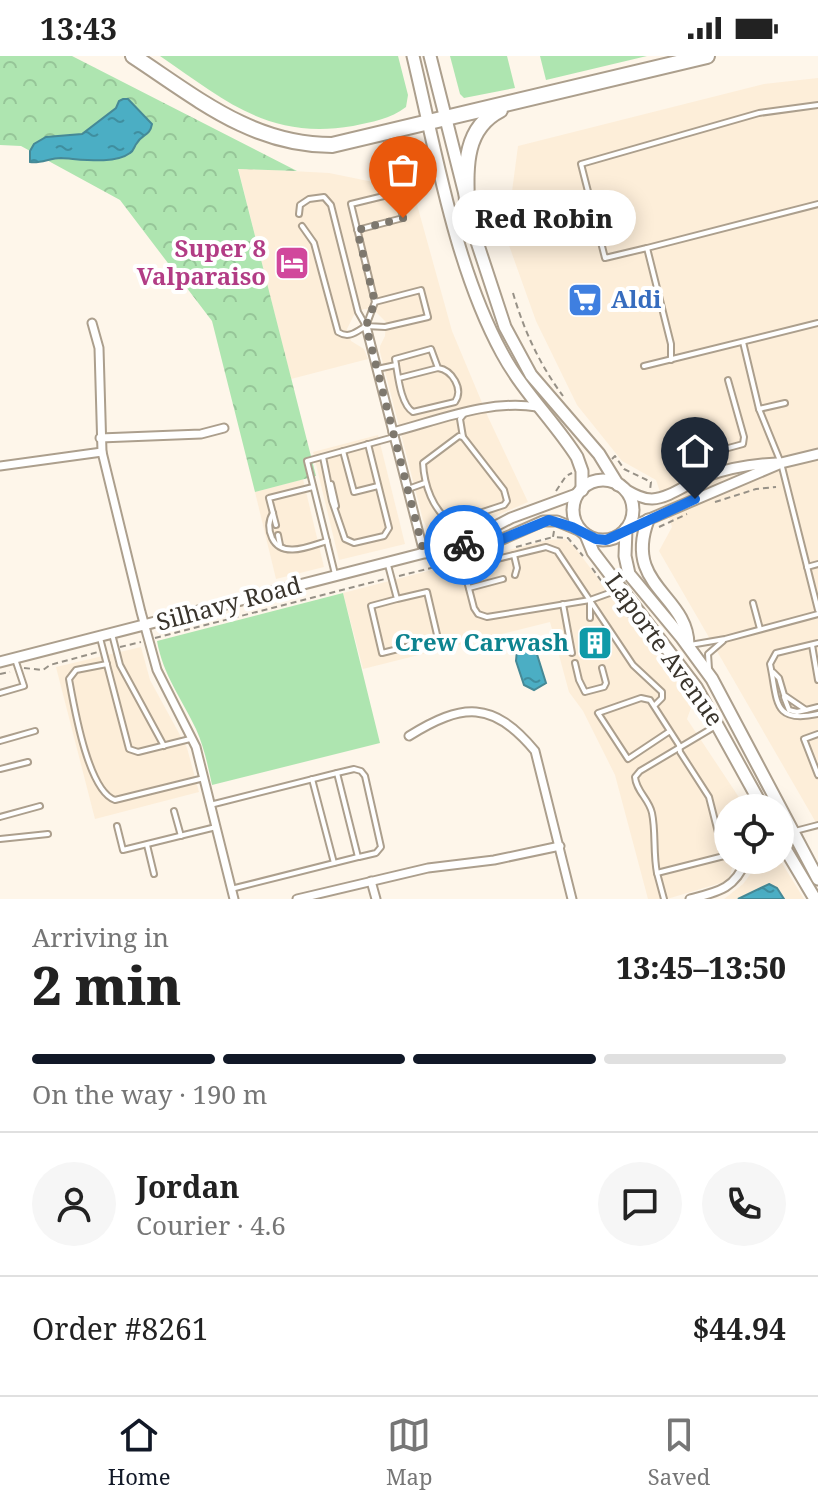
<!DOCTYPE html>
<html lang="en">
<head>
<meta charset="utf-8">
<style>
  :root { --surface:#fff; --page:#f6f6f6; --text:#222; --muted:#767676; --line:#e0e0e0; --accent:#111827 }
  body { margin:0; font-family:"Noto Serif",serif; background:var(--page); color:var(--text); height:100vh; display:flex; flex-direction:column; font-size:30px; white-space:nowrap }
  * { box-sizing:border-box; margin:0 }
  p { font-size:26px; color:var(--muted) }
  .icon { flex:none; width:44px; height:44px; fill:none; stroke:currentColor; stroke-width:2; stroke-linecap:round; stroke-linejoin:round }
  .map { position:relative; height:843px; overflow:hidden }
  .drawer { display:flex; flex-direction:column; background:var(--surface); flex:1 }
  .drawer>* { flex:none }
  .controls { position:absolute; left:714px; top:738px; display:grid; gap:16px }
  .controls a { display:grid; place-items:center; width:80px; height:80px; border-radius:50%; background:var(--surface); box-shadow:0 4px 20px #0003; font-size:40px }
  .pin { position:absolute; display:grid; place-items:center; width:68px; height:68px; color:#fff; margin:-82px -34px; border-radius:50% 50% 50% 0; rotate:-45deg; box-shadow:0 0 8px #0007 }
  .pin .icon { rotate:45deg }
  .courier { position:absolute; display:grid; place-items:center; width:80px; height:80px; margin:-40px; border:6px solid #1a73e8; border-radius:50%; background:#fff; color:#222; box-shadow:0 2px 10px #0007 }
  .bubble { position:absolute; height:56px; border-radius:28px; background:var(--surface); box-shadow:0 4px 20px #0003; font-size:26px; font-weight:800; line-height:56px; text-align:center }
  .head em { font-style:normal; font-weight:800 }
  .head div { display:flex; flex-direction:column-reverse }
  .head { display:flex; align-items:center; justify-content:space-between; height:136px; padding:0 32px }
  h1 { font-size:52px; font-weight:800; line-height:60px }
  .bar { display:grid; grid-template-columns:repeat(4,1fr); gap:12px 8px; align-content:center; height:96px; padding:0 32px }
  .bar i { height:10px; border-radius:6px; background:var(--line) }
  .bar .active { background:var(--accent) }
  .bar p { grid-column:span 4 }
  .line { display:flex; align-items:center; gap:20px; padding:0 32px; border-top:2px solid var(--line) }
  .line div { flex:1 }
  .round { display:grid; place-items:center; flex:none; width:84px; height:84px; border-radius:42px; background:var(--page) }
  .status { display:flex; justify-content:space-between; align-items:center; height:56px; padding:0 40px; background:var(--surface); direction:ltr }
  .status svg { height:22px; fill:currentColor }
  .tab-bar { display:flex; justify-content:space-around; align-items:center; height:112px; border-top:2px solid var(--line); background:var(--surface); font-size:22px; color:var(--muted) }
  .tab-bar a { display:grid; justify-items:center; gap:4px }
  .tab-bar .active { color:var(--accent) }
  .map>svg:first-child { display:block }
  .built { fill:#fdeed9 }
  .grass { fill:#aee5b0 }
  .forest { fill:url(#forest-crowns) }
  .water { fill:url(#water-ripples); stroke:#468996; stroke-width:2 }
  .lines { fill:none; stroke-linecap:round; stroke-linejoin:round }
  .service-casing { stroke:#ac9f8d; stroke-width:8 }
  .minor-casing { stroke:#ac9f8d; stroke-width:11 }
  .tertiary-casing { stroke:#ac9f8d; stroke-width:13 }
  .primary-casing { stroke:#ac9f8d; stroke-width:15 }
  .motorway-casing { stroke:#ac9f8d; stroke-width:18 }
  .path { stroke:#979187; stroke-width:2; stroke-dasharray:6 4; stroke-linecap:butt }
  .service { stroke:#fff; stroke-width:4 }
  .minor { stroke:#fff; stroke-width:7 }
  .tertiary { stroke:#fff; stroke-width:9 }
  .primary { stroke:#fff; stroke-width:11 }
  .motorway { stroke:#fff; stroke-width:14 }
  .done { stroke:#7e786e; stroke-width:8; stroke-dasharray:0 14.4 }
  .route { stroke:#1a73e8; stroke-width:10 }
  .labels { text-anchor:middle; stroke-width:8; stroke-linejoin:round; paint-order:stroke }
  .hotel-label { font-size:24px; font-weight:bold; fill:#b23c85; stroke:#fff; text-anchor:end }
  .shop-label { font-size:24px; font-weight:bold; fill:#366cbe; stroke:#fff; text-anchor:start }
  .street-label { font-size:24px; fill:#39342c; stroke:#fff }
  .culture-label { font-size:24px; font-weight:bold; fill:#0d838f; stroke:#fff; text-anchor:end }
</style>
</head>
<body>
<div class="status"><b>13:43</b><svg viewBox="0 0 49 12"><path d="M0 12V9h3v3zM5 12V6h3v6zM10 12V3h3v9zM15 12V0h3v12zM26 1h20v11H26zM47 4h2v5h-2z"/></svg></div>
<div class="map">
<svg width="818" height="843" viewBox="0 0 818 843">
  <defs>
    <pattern id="forest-crowns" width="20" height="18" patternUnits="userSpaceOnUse" patternTransform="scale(2)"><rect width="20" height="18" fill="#aee5b0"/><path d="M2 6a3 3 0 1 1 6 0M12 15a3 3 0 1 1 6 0" fill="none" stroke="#96c598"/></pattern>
    <pattern id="water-ripples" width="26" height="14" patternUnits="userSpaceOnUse" patternTransform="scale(2)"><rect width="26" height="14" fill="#4baec4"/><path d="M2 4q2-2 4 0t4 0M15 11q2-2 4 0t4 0" fill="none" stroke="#3f8e9f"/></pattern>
  </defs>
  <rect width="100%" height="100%" fill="#fef6ea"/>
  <g class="built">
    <path d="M818,22V770L659,495L672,471L656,424L622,405L577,349L536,265L506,181L518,90L764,28Z"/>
    <path d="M238,112L329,117L413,134L452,275L488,361L528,446L482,466L444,479H435L428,474L423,464L380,296V290L385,280L386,266L374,254L364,253L355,257L347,273L351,285L364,293L368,303L291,323Z"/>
    <path d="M378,379L405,488L339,504L313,396Z"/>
    <path d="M303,423L324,511L276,523L255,436Z"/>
    <path d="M565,483L573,489L672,620L692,649L687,663L746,752H728V804H734L730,820L724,826L667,843H648L615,719L583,655L569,636L550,566L363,613L343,537L548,484Z"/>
    <path d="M141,591L150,624L187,692L199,736L95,763L56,611Z"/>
    <path d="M761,804H780L804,843H724L743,828Z"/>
  </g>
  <g class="grass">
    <path d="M160,0H398L408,39L406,51C391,63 371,66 353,70C268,84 226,45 160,0Z"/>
    <path d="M450,0H507L515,32L464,42L460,38Z"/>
    <path d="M540,0H647L546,24Z"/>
    <path d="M343,537L380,687L212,729C208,710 204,691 196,673C182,643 163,619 157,585Z"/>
  </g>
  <path class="forest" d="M0,0H72L297,115L238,113L316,420L255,436L212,265L120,144L21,90L0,89Z"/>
  <g class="water">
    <path d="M123,43H128L152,68C150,80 142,78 137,87C134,90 134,95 130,97C114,109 80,103 61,102C50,102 40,108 30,106V95L34,88L46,81L82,78L116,52L119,45Z"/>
    <path d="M529,589L535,592L546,627L534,634L524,629L516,605L517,594Z"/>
    <path d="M769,828L777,832L784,843H738Z"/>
  </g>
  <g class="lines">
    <g class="service-casing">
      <g id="service">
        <path d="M299,158L300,149L309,143L324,141L331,149L358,256L366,270C356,276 349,283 338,276L314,187L302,170"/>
        <path d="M357,174L403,162L398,141L392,138L351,148L375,246L421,234L428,261L385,271L366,270L375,246"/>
        <path d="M647,192L605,202L581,108L759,57L818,49"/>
        <path d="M743,286L759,353L785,347"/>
        <path d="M671,304V288L647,192L818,148"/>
        <path d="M644,310L818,267"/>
        <path d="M377,313L396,309"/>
        <path d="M399,322L438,312L431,293L395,303C398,318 400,348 413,356L455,346C464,333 452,314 438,312"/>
        <path d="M759,353L781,407L818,554"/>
        <path d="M459,380L463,381L504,434L507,445L504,449L452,466C433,456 424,428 423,407Z"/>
        <path d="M463,381L460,363L464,358"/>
        <path d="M691,388L694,398L699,400L743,388L744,381L728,324"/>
        <path d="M343,395L354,436L378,430"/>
        <path d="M323,401L332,445L345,483L354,487L384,480L389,472L368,388"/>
        <path d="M331,428L336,450"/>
        <path d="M408,433L425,427"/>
        <path d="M273,457C268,465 268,473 272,482C282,503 310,490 327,485"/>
        <path d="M276,469L269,442L313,431"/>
        <path d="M278,479L280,489"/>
        <path d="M459,494L474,552L478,558L487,561L590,544L618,534"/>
        <path d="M514,499L517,512L515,519"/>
        <path d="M388,509L397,543L371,550L382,597L438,583L427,536L397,543"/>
        <path d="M464,511L546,491L557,495L633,609L662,636V642L655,649"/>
        <path d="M807,511L818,508"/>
        <path d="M335,518L307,405L394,381"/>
        <path d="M469,532L503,523"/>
        <path d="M753,547L760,573"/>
        <path d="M563,548L572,597"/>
        <path d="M590,562V544"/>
        <path d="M112,578L120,609L164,690"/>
        <path d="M100,582L129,693L138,696L190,683"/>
        <path d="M818,587L776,597L770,608C778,645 772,668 818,658"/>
        <path d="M690,589L725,583L818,558"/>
        <path d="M812,589L818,624"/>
        <path d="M575,607L579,624L585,636L604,631L606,627L602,612"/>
        <path d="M107,608L76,614L69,623C74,650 88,735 115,744L204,722"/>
        <path d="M709,613L708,598L723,585"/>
        <path d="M773,616L779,622L784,639L806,654L818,651"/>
        <path d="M0,637L24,630L15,603"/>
        <path d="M784,641L789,654L797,656L806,654"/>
        <path d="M714,671L640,715L635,721C636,735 649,743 652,757C656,776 653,797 657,817L728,799"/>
        <path d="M670,675L628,703L598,657L641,642L650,644L679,689L680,696L709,741L724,800"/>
        <path d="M818,678L804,683L818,719"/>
        <path d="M0,685L35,675"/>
        <path d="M0,713L28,706"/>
        <path d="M337,717L354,713L361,715L365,720L381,791L376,797L359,801"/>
        <path d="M312,723L334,807"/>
        <path d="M210,749L337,717L358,801L231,833"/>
        <path d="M174,755L181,780"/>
        <path d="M0,761L40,750"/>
        <path d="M117,770L123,794L216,771"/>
        <path d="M795,775L818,769"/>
        <path d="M0,783L48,778"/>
        <path d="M147,789L154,818"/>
        <path d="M657,817L664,843"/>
      </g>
    </g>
    <g class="minor-casing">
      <g id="minor">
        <path d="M92,267L99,292L102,396L141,556L157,614L196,691L234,843"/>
        <path d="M366,270L424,497"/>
        <path d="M393,376C439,364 490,343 537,351"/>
        <path d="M100,382L201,378L224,372"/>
        <path d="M0,410L102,396"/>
        <path d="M409,680C462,647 493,644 535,695L572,843"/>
        <path d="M371,825L376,843"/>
        <path d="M297,843L428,812L494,804L560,790"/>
        <path d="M690,843C718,836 735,833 746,804"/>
      </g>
    </g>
    <g class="tertiary-casing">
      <g id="tertiary">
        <path d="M623,432C632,437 641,443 652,443C670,442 688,427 704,421C728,412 752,408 777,407"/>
        <path d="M626,473L781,407L818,398"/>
        <path d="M461,488L511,462L579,437"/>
        <path d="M0,606L424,497L500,484L543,465H557L581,475"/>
      </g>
    </g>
    <g class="primary-casing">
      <g id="primary">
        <path d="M413,0C436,96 455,211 502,297C523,336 554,365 577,401L582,415V434"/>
        <path d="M430,0L477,186L505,271L531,319L599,398L618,429"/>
        <circle cx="603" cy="454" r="30"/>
        <path d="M648,464C623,530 688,539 688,589"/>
        <path d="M626,473L625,500L629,518L682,582L712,623L818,823"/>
        <path d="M586,479L593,496L696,631L763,752"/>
        <path d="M780,784L815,843"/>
      </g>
    </g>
    <g class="motorway-casing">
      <g id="motorway">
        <path d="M133,0C197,42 252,89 332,89L707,0"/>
        <path d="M467,149C466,113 463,73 500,54"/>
      </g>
    </g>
    <g class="path">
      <path d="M513,237C524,275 540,309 563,340"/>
      <path d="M612,403L615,400L624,413L651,426L650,434"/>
      <path d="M556,435L566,420L572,417"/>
      <path d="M715,446L756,433L776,431"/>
      <path d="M659,471L687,458"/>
      <path d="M554,475L553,481L568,482L583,500"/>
      <path d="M516,491L553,481"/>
      <path d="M592,512L607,533"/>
      <path d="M399,520L455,506"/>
      <path d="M613,541L639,574"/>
      <path d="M155,582L385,523"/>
      <path d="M120,591L141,586"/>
      <path d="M24,612L43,614L50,609L98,596"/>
      <path d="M0,618L10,616"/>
      <path d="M681,630L693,648"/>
    </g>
    <use href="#service" class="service"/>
    <use href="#minor" class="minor"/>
    <use href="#tertiary" class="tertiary"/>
    <use href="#primary" class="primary"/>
    <use href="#motorway" class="motorway"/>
  </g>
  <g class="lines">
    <path class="done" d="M403,162L357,174L375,246L366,270L424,497L464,489"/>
    <path class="route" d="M464,489L500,484L549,464L572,471L596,483L606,484L695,443"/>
  </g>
  <defs>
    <g id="hotel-square" transform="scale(1.8)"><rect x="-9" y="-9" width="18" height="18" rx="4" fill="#d1479c" stroke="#fff"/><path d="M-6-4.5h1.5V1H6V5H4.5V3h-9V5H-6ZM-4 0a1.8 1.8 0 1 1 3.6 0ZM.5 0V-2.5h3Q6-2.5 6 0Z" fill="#fff"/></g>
    <g id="supermarket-square" transform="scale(1.8)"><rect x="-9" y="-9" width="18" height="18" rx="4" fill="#3f7fe0" stroke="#fff"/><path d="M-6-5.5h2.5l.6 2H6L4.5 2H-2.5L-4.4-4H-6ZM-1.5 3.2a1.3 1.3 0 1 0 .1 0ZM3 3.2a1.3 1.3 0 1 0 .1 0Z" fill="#fff"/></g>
    <g id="building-square" transform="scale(1.8)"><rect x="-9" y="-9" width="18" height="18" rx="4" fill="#0f9aa8" stroke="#fff"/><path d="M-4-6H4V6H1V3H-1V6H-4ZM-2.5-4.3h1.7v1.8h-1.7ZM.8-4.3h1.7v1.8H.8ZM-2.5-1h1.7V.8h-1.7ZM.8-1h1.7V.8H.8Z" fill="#fff"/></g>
  </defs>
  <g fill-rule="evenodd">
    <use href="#hotel-square" x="292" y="207"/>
    <use href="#supermarket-square" x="585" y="244"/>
    <use href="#building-square" x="595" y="587"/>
  </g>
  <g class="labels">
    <g class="hotel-label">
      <text x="266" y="201">Super 8<tspan x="266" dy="28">Valparaiso</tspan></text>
    </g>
    <g class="shop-label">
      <text x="611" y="252">Aldi</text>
    </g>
    <g class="street-label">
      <text transform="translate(229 548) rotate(-15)" y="8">Silhavy Road</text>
      <text transform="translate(664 594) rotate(54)" y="8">Laporte Avenue</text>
    </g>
    <g class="culture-label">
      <text x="569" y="595">Crew Carwash</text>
    </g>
  </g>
</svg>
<div class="controls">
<a><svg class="icon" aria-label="locate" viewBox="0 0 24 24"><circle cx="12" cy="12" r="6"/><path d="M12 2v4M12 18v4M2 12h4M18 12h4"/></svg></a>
</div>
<div class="pin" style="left:403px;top:162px;background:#ea580c"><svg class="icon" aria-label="bag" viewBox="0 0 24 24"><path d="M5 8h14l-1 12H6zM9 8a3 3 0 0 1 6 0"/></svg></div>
<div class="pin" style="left:695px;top:443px;background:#1f2937"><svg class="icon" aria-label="home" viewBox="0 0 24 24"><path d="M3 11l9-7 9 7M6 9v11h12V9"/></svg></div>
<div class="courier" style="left:464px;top:489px"><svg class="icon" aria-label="bike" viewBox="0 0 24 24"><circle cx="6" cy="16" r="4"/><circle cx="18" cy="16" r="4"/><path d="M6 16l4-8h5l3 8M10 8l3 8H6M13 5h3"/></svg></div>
<div class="bubble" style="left:452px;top:134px;width:184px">Red Robin</div>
</div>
<section class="drawer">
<div class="head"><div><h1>2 min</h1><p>Arriving in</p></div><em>13:45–13:50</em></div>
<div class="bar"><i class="active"></i><i class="active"></i><i class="active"></i><i></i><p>On the way · 190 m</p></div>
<div class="line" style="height:144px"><a class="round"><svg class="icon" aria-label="person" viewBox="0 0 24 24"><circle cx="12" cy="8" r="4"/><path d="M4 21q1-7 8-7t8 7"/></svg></a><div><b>Jordan</b><p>Courier · 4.6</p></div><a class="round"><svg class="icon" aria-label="chat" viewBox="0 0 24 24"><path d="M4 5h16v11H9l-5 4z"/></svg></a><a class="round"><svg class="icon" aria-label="phone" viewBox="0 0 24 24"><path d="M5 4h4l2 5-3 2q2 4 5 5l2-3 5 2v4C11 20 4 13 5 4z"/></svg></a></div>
<div class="line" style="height:104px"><div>Order #8261</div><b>$44.94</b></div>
</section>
<nav class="tab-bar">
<a class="active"><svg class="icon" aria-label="home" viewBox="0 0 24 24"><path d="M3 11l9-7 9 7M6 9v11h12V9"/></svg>Home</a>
<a><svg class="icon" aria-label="map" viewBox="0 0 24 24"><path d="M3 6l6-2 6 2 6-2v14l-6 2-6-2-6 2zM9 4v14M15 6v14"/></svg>Map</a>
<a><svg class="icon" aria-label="saved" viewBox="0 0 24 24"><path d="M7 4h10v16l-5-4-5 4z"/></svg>Saved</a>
</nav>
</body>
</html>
